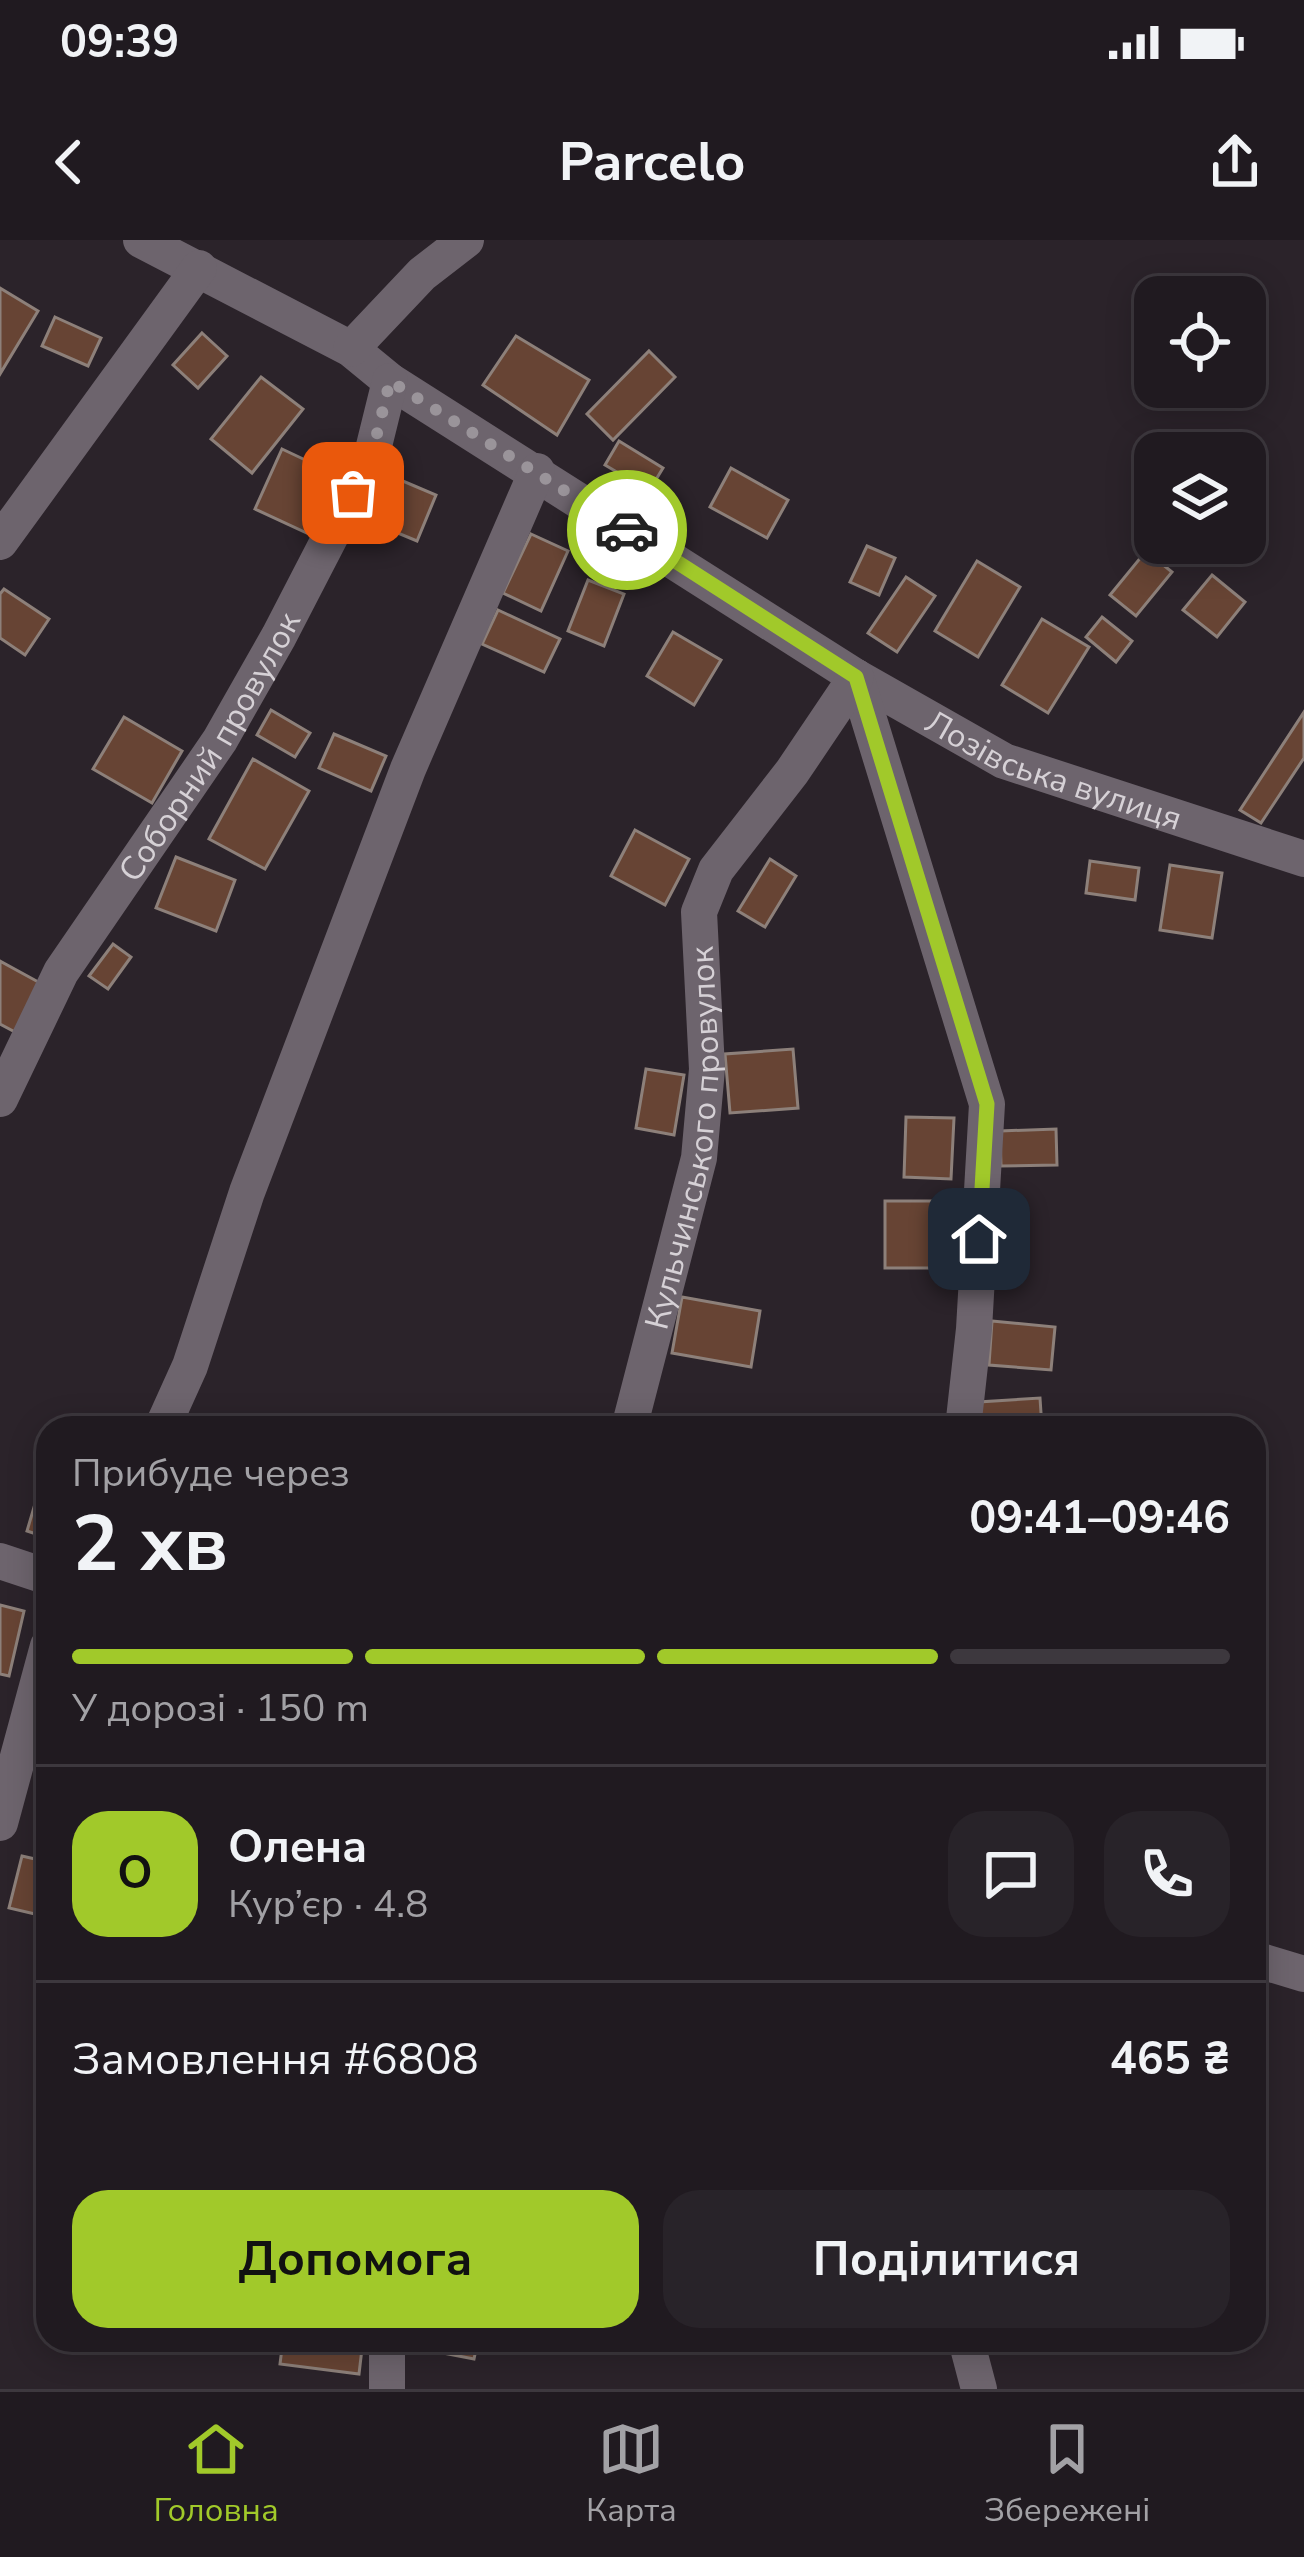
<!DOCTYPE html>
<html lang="uk">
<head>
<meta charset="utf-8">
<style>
  :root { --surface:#201a20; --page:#282329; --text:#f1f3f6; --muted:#a2a1a5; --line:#3d383e; --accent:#a1c92a }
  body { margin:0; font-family:"Nunito Sans",sans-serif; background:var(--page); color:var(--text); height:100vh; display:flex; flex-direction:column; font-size:45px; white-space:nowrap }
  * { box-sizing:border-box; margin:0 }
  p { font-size:39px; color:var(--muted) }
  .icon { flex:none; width:66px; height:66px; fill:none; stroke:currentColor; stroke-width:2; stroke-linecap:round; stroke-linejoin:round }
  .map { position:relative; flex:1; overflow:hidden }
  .details { position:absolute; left:36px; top:1176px; width:1230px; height:936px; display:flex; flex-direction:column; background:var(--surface); border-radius:36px; box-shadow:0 6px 30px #0003,0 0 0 3px var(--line) }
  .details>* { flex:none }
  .controls { position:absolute; left:1134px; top:36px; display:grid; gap:24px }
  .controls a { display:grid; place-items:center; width:132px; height:132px; border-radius:24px; background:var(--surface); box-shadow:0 6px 30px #0003,0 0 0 3px var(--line); font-size:60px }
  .pin { position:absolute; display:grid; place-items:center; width:102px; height:102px; color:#fff; margin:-51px; border-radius:24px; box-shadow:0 6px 18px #0006 }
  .courier { position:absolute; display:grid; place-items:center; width:120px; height:120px; margin:-60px; border:9px solid #a1c92a; border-radius:50%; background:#fff; color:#222; box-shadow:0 3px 15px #0007 }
  .headline em { font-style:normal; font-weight:700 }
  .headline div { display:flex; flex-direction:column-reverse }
  .headline { display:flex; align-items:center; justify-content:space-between; height:204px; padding:0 36px }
  h1 { font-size:78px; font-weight:700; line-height:90px }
  .bar { display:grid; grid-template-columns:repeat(4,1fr); gap:18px 12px; align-content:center; height:144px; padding:0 36px }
  .bar i { height:15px; border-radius:9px; background:var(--line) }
  .bar .selected { background:var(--accent) }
  .bar p { grid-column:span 4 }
  .line { display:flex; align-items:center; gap:30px; padding:0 36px; border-top:3px solid var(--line) }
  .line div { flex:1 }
  .round { display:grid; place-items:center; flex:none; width:126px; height:126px; border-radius:36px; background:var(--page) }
  .action { display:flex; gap:24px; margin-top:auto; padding:24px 36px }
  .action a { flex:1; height:138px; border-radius:36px; background:var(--accent); color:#111; font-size:48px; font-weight:700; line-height:138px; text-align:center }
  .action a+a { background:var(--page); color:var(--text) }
  .status { display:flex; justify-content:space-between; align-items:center; height:84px; padding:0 60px; background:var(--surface); direction:ltr }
  .status svg { height:33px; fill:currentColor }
  header { display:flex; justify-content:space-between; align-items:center; height:156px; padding:0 36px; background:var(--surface); font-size:54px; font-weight:700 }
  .menu { display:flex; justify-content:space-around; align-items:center; height:168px; border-top:3px solid var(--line); background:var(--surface); font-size:33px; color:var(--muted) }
  .menu a { display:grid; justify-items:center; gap:6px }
  .menu .selected { color:var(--accent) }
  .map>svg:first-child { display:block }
  .building { fill:#674434; stroke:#8d807a; stroke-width:3 }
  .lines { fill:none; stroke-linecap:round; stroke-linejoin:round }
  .minor { stroke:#6d646d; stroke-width:36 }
  .done { stroke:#9a949a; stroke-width:12; stroke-dasharray:0 21.6 }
  .route { stroke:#a1c92a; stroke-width:15 }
  .labels { text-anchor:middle; stroke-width:12; stroke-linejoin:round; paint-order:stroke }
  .street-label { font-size:33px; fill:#d6d1d6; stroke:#211920 }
</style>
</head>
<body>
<div class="status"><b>09:39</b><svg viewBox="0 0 49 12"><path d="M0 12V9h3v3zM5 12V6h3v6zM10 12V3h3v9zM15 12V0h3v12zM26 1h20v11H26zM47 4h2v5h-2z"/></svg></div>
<header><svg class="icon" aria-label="back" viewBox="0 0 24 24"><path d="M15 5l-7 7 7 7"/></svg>Parcelo<svg class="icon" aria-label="share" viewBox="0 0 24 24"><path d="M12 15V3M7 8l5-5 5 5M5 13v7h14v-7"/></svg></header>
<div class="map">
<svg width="1304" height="2149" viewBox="0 0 1304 2149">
  <rect width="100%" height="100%" fill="#2b232a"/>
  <g class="building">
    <path d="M0,48L38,71L0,134Z"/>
    <path d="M55,77L101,98L88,126L42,106Z"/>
    <path d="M202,93L227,116L198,148L173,125Z"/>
    <path d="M516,96L589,140L557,195L483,145Z"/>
    <path d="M649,111L675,137L613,200L587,174Z"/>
    <path d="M261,137L303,169L252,233L211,199Z"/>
    <path d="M619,201L663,228L649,251L605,225Z"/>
    <path d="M282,209L337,235L309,294L255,269Z"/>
    <path d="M731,228L788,260L767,298L710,267Z"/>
    <path d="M391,236L436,255L417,301L371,282Z"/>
    <path d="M531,294L568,311L541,371L503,353Z"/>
    <path d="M867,306L895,318L879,355L850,342Z"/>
    <path d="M1146,311L1172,332L1136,376L1110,355Z"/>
    <path d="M977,321L1020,347L978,417L935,391Z"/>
    <path d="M1212,335L1245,362L1217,397L1183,370Z"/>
    <path d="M906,337L935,356L897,412L868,393Z"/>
    <path d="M588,340L624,354L604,406L568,391Z"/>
    <path d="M4,349L49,379L25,415L0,398V354Z"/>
    <path d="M498,370L560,399L544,432L482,404Z"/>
    <path d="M1102,377L1132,401L1116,422L1086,397Z"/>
    <path d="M1042,379L1089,407L1048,473L1002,445Z"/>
    <path d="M673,392L721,420L694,465L647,436Z"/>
    <path d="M271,470L310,493L295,517L257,495Z"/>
    <path d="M1304,472V518L1261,583L1240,570Z"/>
    <path d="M124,477L182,511L152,563L93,529Z"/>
    <path d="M334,494L386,516L371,551L319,528Z"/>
    <path d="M253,519L309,551L265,629L209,599Z"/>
    <path d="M635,590L689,619L665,665L611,636Z"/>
    <path d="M176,617L235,640L216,691L156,668Z"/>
    <path d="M770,619L796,636L765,687L738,671Z"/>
    <path d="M1090,621L1139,628L1135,660L1086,653Z"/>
    <path d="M1170,625L1222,633L1212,698L1160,690Z"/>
    <path d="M113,704L131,717L108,749L89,736Z"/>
    <path d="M0,721L42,744L15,792L0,784Z"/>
    <path d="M793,809L798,868L730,873L725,814Z"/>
    <path d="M646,829L684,835L674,895L636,888Z"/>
    <path d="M906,877L954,878L951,939L904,937Z"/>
    <path d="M1056,889L1057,925L1001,926L1000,891Z"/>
    <rect x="885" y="961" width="73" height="67"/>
    <path d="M682,1057L760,1071L751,1127L672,1113Z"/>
    <path d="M992,1081L1055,1087L1051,1130L989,1125Z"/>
    <path d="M1040,1158L1042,1188H981L979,1162Z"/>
    <path d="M45,1230L48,1231V1298L27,1291Z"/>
    <path d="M0,1365L24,1371L9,1436L0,1434Z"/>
    <path d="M22,1616L48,1622V1677L9,1668Z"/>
    <path d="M283,2100H363L359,2134L280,2124Z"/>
    <path d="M440,2100H478L474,2119L438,2112Z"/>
  </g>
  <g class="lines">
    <g class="minor">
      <path id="s1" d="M141,0L351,109L390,141L856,437L1004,521L1304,619"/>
      <path d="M351,109L422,34L466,0"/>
      <path d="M0,302L199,28"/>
      <path d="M856,437L987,864L974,1089L963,1188"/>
      <path id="s2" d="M0,859L61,732L220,500L279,396L371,218L390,141"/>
      <path d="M162,1188L190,1126L247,952L408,529L537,231"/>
      <path id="s3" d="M629,1188L699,918L707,829L699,672L716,630L792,532L856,437"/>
      <path d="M0,1321L48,1337"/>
      <path d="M0,1583L48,1406"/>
      <path d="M1254,1719L1304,1734"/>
      <path d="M387,2100V2149"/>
      <path d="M966,2100L979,2149"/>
    </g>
  </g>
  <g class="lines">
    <path class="done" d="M353,253L371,218L390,141L627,290"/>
    <path class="route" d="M627,290L856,437L987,864L979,999"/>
  </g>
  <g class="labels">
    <g class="street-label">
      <text dy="12" stroke="none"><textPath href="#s2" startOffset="411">Соборний провулок</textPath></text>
      <text dy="12" stroke="none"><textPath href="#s1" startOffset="1059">Лозівська вулиця</textPath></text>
      <text dy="12" stroke="none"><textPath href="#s3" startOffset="297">Кульчинського провулок</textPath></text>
    </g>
  </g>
</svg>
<div class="controls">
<a><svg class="icon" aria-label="locate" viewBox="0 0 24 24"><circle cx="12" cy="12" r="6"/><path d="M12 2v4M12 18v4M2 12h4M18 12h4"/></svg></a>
<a><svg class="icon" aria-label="layers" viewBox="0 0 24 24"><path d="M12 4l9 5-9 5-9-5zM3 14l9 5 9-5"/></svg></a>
</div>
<div class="pin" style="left:353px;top:253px;background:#ea580c"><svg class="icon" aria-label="bag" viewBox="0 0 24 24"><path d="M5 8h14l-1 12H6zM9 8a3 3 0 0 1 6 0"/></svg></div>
<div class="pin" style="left:979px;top:999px;background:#1f2937"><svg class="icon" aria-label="home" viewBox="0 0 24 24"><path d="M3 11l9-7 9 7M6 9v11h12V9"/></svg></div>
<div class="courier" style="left:627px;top:290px"><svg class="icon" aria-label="car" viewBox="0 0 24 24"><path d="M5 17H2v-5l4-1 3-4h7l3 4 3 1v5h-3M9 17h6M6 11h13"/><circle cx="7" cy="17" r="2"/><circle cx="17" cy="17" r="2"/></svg></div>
<section class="details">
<div class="headline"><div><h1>2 хв</h1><p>Прибуде через</p></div><em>09:41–09:46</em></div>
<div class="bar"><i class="selected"></i><i class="selected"></i><i class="selected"></i><i></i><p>У дорозі · 150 m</p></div>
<div class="line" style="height:216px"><b class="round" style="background:var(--accent);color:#111">О</b><div><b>Олена</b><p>Кур’єр · 4.8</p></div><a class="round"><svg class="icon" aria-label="chat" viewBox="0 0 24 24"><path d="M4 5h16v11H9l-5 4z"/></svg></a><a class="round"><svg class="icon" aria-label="phone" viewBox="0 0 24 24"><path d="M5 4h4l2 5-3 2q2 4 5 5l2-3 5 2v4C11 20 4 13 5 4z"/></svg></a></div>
<div class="line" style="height:156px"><div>Замовлення #6808</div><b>465 ₴</b></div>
<div class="action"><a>Допомога</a><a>Поділитися</a></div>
</section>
</div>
<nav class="menu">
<a class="selected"><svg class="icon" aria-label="home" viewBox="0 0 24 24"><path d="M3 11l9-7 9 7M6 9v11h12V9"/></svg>Головна</a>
<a><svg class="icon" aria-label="map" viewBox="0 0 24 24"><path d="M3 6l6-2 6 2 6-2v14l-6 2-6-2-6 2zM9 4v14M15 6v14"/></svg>Карта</a>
<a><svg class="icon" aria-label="saved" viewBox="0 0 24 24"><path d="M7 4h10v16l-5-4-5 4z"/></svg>Збережені</a>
</nav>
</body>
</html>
